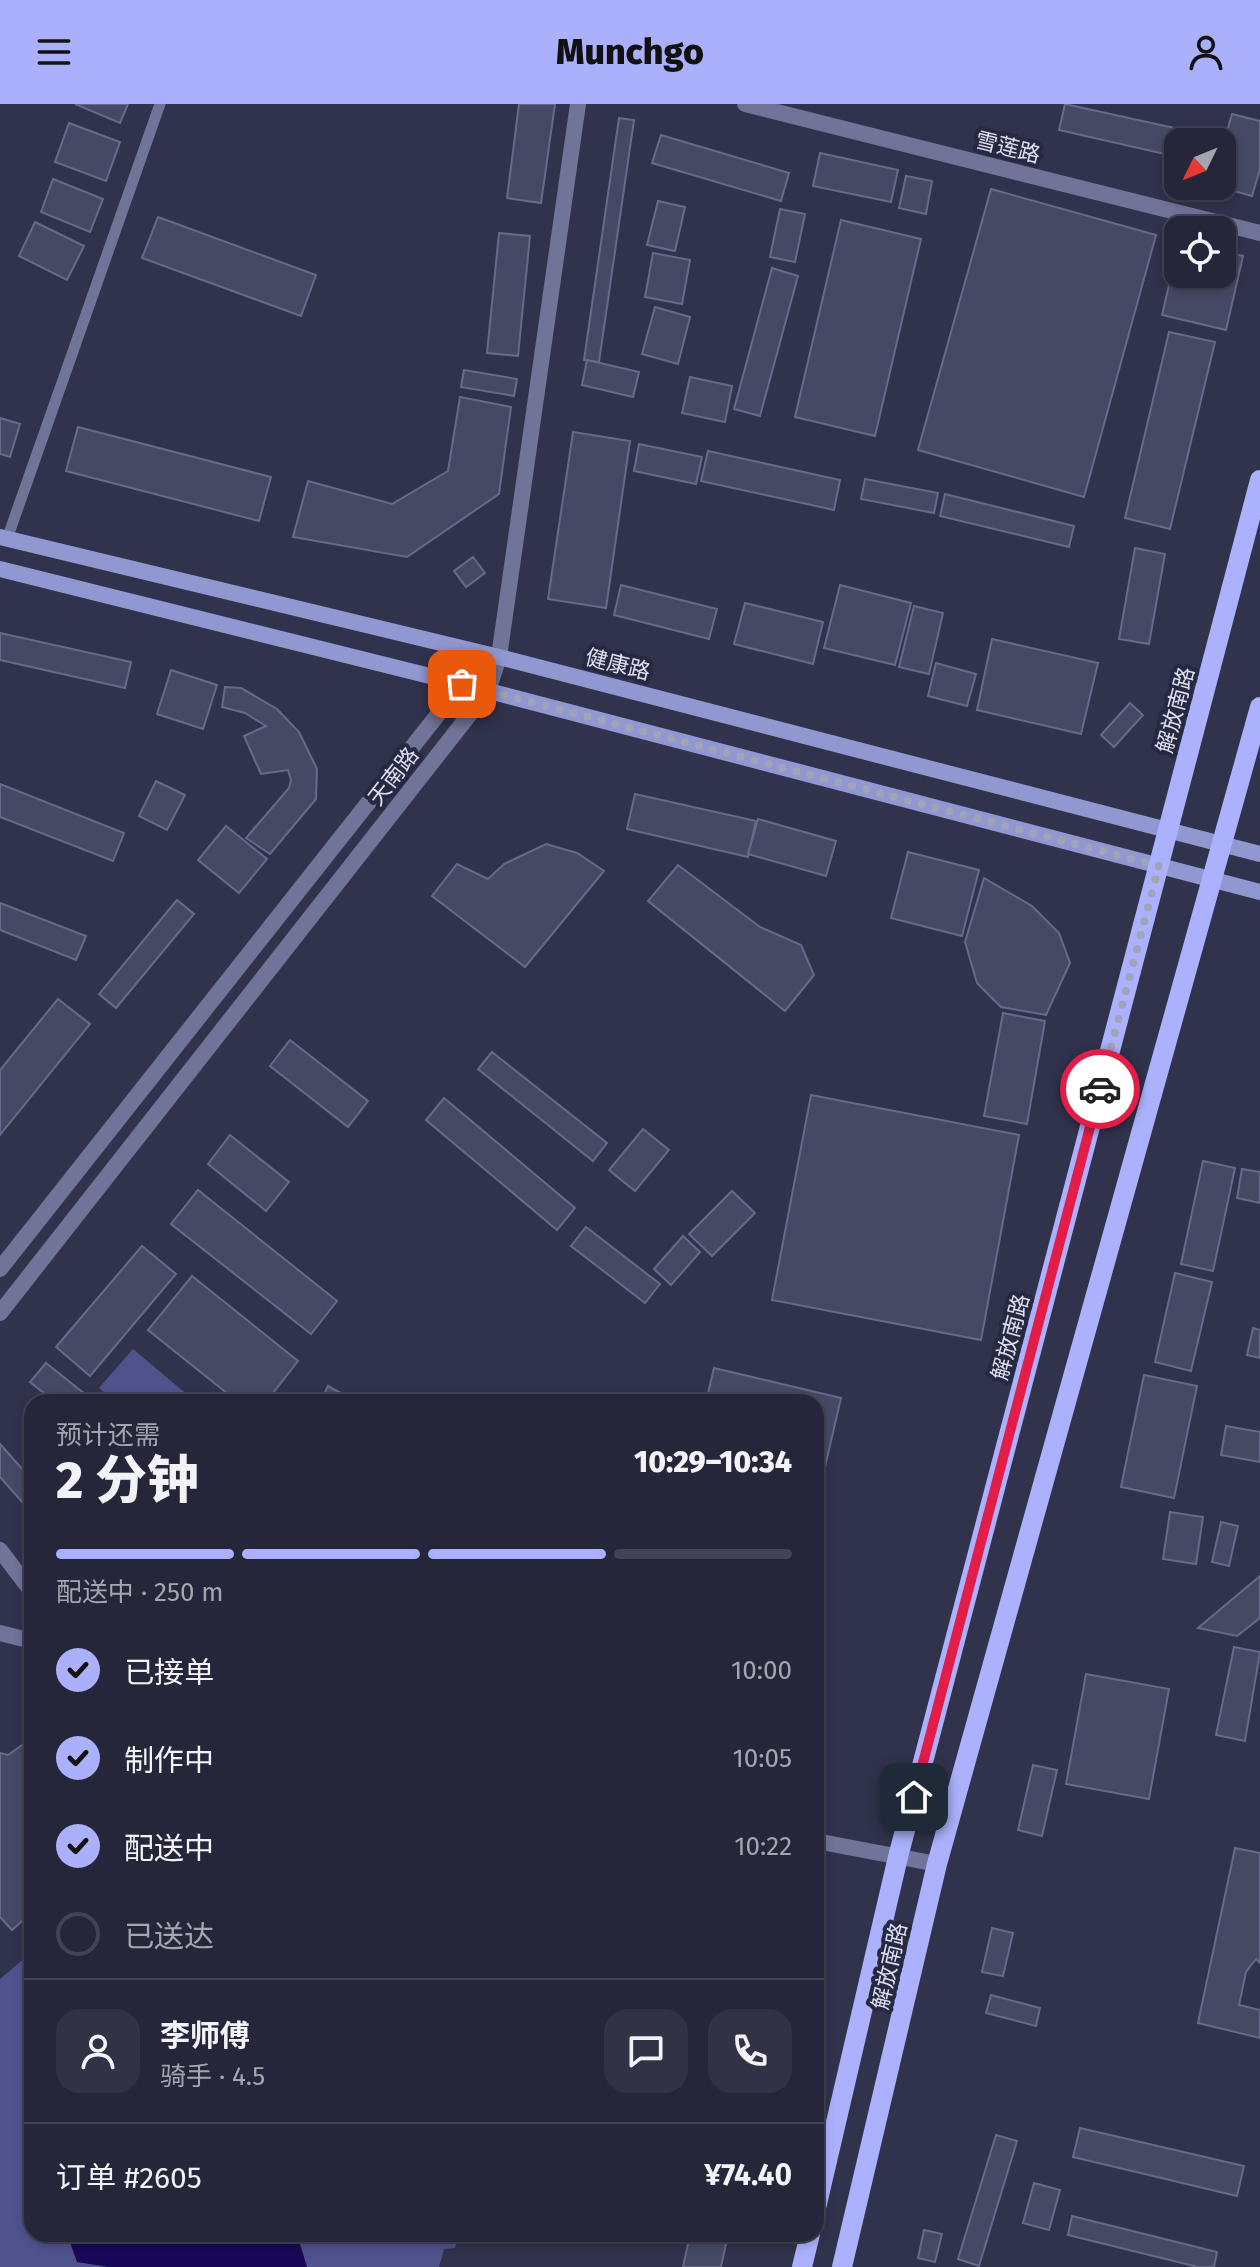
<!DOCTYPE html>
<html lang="zh">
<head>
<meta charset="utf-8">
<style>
  :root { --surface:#25263a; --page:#313245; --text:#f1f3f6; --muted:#a3a5af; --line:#424354; --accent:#aab0fc }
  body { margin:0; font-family:"Fira Sans","Noto Sans SC",sans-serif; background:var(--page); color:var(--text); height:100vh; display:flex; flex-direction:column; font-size:30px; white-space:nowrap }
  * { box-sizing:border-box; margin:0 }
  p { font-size:26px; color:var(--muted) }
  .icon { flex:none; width:44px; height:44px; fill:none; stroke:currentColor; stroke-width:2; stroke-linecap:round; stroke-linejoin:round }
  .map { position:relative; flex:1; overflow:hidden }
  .panel { position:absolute; left:24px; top:1290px; width:800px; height:848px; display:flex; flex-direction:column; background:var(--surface); border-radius:24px; box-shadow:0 4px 12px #0003,0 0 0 2px var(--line) }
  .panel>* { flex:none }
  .needle { width:52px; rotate:227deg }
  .buttons { position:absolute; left:1164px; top:24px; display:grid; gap:16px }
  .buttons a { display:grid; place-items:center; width:72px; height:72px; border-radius:16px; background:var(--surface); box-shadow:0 4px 12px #0003,0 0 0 2px var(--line); font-size:40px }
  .pin { position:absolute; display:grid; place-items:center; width:68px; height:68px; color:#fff; margin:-34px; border-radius:16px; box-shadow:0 4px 12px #0006 }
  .courier { position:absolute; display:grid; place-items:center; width:80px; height:80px; margin:-40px; border:6px solid #e11d48; border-radius:50%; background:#fff; color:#222; box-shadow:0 2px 10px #0007 }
  .summary em { font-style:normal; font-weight:800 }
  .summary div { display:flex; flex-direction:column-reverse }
  .summary { display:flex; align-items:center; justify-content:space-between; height:136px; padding:0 32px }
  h1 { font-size:52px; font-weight:800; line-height:60px }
  .bar { display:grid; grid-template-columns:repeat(4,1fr); gap:12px 8px; align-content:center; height:96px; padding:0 32px }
  .bar i { height:10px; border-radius:6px; background:var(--line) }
  .bar .selected { background:var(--accent) }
  .bar p { grid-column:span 4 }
  .line { display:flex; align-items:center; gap:20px; padding:0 32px; border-top:2px solid var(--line) }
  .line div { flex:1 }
  .round { display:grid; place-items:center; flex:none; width:84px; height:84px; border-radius:24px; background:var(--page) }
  ol { padding:0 32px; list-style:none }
  li { display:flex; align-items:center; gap:24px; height:88px }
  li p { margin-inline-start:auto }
  li .icon { padding:8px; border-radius:50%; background:var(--accent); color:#111; stroke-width:4 }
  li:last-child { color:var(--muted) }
  li i { width:44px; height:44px; border:4px solid var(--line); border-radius:50% }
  header { display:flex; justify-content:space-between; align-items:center; height:104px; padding:0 32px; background:var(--accent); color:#111; font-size:36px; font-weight:800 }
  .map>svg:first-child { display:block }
  .green { fill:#50528e }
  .water { fill:#190857 }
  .building { fill:#464964; stroke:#676a88; stroke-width:2 }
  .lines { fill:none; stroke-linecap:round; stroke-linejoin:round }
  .service { stroke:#717499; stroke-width:11 }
  .minor { stroke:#717499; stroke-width:16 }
  .tertiary { stroke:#717499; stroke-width:16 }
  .secondary { stroke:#9197d1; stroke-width:16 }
  .primary { stroke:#abb1fc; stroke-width:20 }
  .done { stroke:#a1a3b8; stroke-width:8; stroke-dasharray:0 14.4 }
  .route { stroke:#e11d48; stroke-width:10 }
  .labels { text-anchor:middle; stroke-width:8; stroke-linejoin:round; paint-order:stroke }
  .street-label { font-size:22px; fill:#dee0f1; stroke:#272942 }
</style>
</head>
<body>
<header><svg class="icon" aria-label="menu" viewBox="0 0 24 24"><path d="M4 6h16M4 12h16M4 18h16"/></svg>Munchgo<svg class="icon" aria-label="person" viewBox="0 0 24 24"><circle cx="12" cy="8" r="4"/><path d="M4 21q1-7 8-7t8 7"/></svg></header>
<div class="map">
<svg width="1260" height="2163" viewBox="0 0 1260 2163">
  <rect width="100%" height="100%" fill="#31334d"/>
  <g class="green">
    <path d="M133,1245L196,1298H115L99,1284Z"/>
    <path d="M32,1848V2130H459L455,2144L444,2145L439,2163H0V1875Z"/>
  </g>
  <path class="water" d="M67,2130H297L307,2163H108L77,2158Z"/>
  <g class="building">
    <path d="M75,0H128L120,19Z"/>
    <path d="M519,0H555L541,99L507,94Z"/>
    <path d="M1065,0L1211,32L1210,38H1178V53L1059,26Z"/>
    <path d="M1232,10L1260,17V65L1252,92L1216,82H1222V45Z"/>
    <path d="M619,14L634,16L599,258L584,256Z"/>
    <path d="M69,19L120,38L106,77L55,58Z"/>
    <path d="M661,31L789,69L781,97L652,59Z"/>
    <path d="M820,49L898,66L891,98L813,82Z"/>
    <path d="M906,72L932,77L926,110L899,104Z"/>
    <path d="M53,75L103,95L90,128L41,108Z"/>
    <path d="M991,85L1156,131L1084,393L918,346Z"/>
    <path d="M658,97L685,103L675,147L647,141Z"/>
    <path d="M780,105L805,110L795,158L770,153Z"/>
    <path d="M158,113L316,171L301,212L142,154Z"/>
    <path d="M841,116L921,135L875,332L795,313Z"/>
    <path d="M35,118L84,142L67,176L19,152Z"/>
    <path d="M499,129L530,132L518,252L487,249Z"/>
    <path d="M1178,142V170H1222V147L1243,152L1226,226L1162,211Z"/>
    <path d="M653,149L690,156L682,200L645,193Z"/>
    <path d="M772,164L798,172L760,312L734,305Z"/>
    <path d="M655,203L690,213L678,260L642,250Z"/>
    <path d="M1169,228L1215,238L1170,425L1125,414Z"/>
    <path d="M587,256L639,268L633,293L582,281Z"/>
    <path d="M464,266L517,275L514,292L461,283Z"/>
    <path d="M690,273L732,282L725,318L682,309Z"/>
    <path d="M460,293L511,303L499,390L407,453L293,433L308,377L392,400L448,367Z"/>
    <path d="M0,314L20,320L10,353L0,350Z"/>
    <path d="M78,323L271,373L259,417L66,367Z"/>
    <path d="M573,328L630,337L606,504L548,495Z"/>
    <path d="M639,340L702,353L696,380L634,367Z"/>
    <path d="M708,347L840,376L834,406L701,377Z"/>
    <path d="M865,375L938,389L934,409L861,395Z"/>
    <path d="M945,390L1074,422L1069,443L940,412Z"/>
    <path d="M1135,444L1165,450L1149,540L1119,535Z"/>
    <path d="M473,453L485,469L466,483L454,467Z"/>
    <path d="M621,481L717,505L709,535L614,511Z"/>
    <path d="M840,481L911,499L895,561L824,544Z"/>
    <path d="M745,499L823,518L813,560L734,540Z"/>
    <path d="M914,502L943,509L929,570L899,563Z"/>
    <path d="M0,529L131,558L125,584L0,556Z"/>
    <path d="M992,535L1098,559L1081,630L977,606Z"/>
    <path d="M936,559L976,570L967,602L928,592Z"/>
    <path d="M171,566L217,581L203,625L157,610Z"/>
    <path d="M225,583L241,584L277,605L299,628L317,665L316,695L270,750L246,734L289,684L291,676L288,666L261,670L244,632L266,622L245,609L222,603Z"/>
    <path d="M1130,599L1143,611L1114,643L1101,631Z"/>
    <path d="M156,677L185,691L167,726L139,712Z"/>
    <path d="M0,680L124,729L113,757L0,713Z"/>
    <path d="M635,690L756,717L748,753L627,725Z"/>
    <path d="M758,715L836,737L826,772L748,750Z"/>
    <path d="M226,722L267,755L239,789L198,756Z"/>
    <path d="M546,740L577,749L604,767L525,863L432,792L457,760L488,775L504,760Z"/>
    <path d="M908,748L979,766L962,832L891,814Z"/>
    <path d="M678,761L760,823L801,841L814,871L785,907L648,797Z"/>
    <path d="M984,774L1032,802L1059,829L1070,859L1046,911L1001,903L977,879L965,838Z"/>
    <path d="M177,796L194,810L116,904L99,890Z"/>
    <path d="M0,799L86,832L76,856L0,826Z"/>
    <path d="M58,895L90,920L0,1031V966Z"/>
    <path d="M1003,909L1045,917L1027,1020L984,1012Z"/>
    <path d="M290,936L368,997L348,1023L270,962Z"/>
    <path d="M492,948L607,1039L593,1057L478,965Z"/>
    <path d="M811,991L1019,1031L981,1236L772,1196Z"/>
    <path d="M444,994L575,1104L557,1126L426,1016Z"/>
    <path d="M643,1025L669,1046L635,1087L609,1066Z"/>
    <path d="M230,1031L289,1078L266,1107L208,1060Z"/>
    <path d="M1203,1057L1235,1064L1213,1167L1181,1160Z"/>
    <path d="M1242,1065L1260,1068V1099L1237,1094Z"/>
    <path d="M198,1086L337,1197L311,1230L171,1120Z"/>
    <path d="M732,1087L755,1109L712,1152L689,1130Z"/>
    <path d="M586,1123L660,1180L645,1199L571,1142Z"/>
    <path d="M683,1132L700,1148L671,1181L654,1165Z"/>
    <path d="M142,1142L176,1170L90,1272L56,1243Z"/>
    <path d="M1175,1169L1212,1178L1191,1267L1155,1258Z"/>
    <path d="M192,1172L298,1257L266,1298H238L148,1226Z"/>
    <path d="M1253,1224L1260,1226V1254L1247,1251Z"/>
    <path d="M46,1259L95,1298H55L30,1278Z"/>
    <path d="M714,1264L841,1294L816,1402V1298H706Z"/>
    <path d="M1144,1271L1197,1282L1174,1394L1121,1383Z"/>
    <path d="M328,1282L357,1298H320Z"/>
    <path d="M1226,1322L1260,1328V1358L1221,1351Z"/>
    <path d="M0,1340L32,1376V1409L0,1373Z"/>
    <path d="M1170,1408L1203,1413L1196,1460L1163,1455Z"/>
    <path d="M1221,1418L1238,1422L1229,1462L1212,1458Z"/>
    <path d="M1260,1472V1514L1237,1532L1198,1524Z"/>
    <path d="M1234,1543L1260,1548L1245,1637L1216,1631Z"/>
    <path d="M1086,1570L1169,1585L1149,1695L1066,1680Z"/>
    <path d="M32,1634V1808L12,1826L0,1813V1649L8,1651Z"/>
    <path d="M1033,1661L1057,1666L1042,1732L1018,1726Z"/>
    <path d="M1235,1744L1260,1749V1859L1256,1855L1246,1868L1239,1901L1260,1906V1934L1198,1919Z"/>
    <path d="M992,1824L1013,1829L1003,1872L982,1868Z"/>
    <path d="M991,1891L1040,1904L1036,1922L986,1909Z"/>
    <path d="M1080,2024L1244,2062L1237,2092L1073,2053Z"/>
    <path d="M996,2031L1017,2037L979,2162L958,2155Z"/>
    <path d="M1034,2079L1060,2086L1049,2126L1023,2119Z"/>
    <path d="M1072,2112L1217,2148L1214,2163H1198L1068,2131Z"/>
    <path d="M924,2126L942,2130L935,2158L918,2154Z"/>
    <path d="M690,2130H728L721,2163H683Z"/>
  </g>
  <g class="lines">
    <path class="service" d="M7,435L160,0"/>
    <g class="minor">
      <path d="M745,0L1260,129"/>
      <path d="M499,553L578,0"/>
    </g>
    <g class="tertiary">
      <path d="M0,1165L462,580L499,553"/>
      <path d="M0,1209L488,587L499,553"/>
      <path d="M0,1446L32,1488"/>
      <path d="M0,1529L32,1537"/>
      <path d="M816,1737L937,1760"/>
    </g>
    <g class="secondary">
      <path d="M0,433L499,553L1260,750"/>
      <path d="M0,465L462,580L1260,788"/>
    </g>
    <g class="primary">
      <path d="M816,2104L898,1753L1260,376"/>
      <path d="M802,2163L810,2130"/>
      <path d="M842,2163L937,1760L1260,603"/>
    </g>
  </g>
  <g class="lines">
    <path class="done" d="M462,580L1159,762L1100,985"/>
    <path class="route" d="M914,1693L1100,985"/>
  </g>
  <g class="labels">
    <g class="street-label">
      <text transform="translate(1008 43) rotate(14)" y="8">雪莲路</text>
      <text transform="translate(618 560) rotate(14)" y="8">健康路</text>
      <text transform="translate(1175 606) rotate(-75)" y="8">解放南路</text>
      <text transform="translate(393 672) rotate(-52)" y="8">天南路</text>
      <text transform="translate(1010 1233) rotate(-75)" y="8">解放南路</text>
      <text transform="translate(889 1862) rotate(-77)" y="8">解放南路</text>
    </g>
  </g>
</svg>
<div class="buttons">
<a><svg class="needle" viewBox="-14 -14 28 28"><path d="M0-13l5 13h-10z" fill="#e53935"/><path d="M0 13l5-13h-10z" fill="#a3a5af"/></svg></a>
<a><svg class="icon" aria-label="locate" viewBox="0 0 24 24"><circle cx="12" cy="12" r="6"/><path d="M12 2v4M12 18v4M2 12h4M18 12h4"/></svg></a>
</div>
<div class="pin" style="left:462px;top:580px;background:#ea580c"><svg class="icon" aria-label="bag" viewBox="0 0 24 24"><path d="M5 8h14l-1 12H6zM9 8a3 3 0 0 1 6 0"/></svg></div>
<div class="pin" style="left:914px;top:1693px;background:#1f2937"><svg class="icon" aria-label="home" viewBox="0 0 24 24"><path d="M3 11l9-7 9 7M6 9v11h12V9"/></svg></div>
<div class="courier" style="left:1100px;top:985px"><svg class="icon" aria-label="car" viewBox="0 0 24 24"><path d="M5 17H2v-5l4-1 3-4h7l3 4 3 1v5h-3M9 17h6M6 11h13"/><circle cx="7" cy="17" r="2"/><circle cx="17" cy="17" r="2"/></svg></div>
<section class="panel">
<div class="summary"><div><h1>2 分钟</h1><p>预计还需</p></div><em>10:29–10:34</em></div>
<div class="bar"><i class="selected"></i><i class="selected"></i><i class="selected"></i><i></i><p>配送中 · 250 m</p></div>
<ol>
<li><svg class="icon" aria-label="check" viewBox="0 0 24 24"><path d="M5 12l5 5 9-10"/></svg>已接单<p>10:00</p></li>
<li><svg class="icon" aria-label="check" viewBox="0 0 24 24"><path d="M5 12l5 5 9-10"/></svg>制作中<p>10:05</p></li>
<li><svg class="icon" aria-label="check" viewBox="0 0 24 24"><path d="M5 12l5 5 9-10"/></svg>配送中<p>10:22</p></li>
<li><i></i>已送达</li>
</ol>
<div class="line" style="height:144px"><a class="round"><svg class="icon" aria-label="person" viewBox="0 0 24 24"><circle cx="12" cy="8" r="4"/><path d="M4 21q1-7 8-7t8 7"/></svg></a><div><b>李师傅</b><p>骑手 · 4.5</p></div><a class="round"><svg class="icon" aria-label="chat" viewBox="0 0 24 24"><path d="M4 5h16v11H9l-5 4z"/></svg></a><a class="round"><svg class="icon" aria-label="phone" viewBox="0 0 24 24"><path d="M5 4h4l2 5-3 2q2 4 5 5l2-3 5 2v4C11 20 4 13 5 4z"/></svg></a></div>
<div class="line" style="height:104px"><div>订单 #2605</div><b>¥74.40</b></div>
</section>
</div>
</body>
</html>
